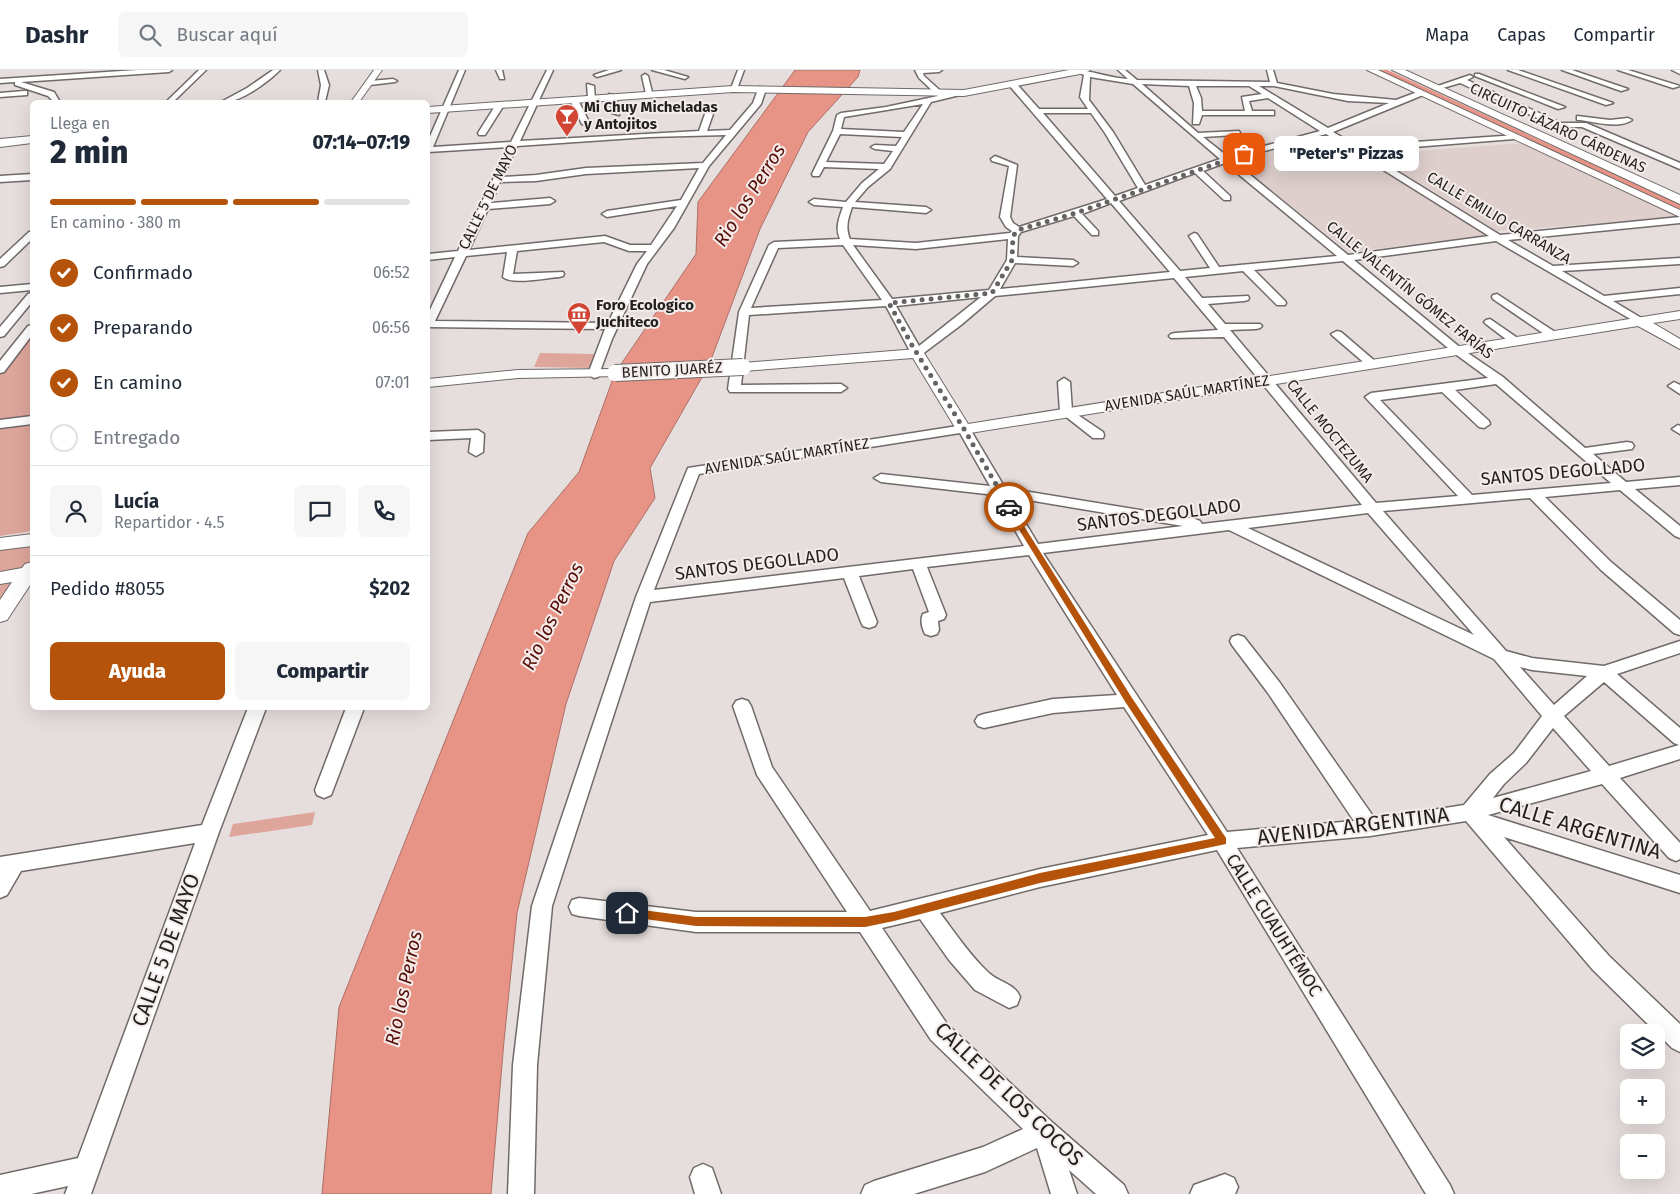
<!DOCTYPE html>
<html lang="es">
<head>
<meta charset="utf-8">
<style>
  :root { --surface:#fff; --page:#f6f6f7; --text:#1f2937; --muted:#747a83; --line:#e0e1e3; --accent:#b45309 }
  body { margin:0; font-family:"Fira Sans",sans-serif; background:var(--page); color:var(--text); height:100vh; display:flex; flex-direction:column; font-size:19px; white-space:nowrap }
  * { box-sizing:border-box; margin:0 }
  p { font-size:16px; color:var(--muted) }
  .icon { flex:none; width:28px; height:28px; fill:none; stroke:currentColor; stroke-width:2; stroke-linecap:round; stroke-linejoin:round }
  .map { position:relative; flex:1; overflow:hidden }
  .side { position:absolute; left:30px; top:30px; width:400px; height:610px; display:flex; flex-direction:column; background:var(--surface); border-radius:8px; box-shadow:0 5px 20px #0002 }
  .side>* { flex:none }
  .fabs { position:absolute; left:1620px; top:954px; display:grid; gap:10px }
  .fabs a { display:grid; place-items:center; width:45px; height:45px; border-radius:8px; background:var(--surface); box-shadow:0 5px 20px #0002; font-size:25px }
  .pin { position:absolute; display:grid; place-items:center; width:42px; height:42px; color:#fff; margin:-21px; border-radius:10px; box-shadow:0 2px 8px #0006 }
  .courier { position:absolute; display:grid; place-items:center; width:50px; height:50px; margin:-25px; border:4px solid #b45309; border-radius:50%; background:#fff; color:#222; box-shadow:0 1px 6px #0007 }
  .bubble { position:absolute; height:35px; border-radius:8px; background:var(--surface); box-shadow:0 5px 20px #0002; font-size:16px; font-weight:800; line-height:35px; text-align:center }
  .summary em { font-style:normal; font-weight:800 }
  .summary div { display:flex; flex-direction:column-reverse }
  .summary { display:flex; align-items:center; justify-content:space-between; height:85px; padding:0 20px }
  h1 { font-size:32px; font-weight:800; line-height:38px }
  .bar { display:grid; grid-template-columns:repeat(4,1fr); gap:8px 5px; align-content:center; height:60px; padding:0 20px }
  .bar i { height:6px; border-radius:4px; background:var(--line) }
  .bar .on { background:var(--accent) }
  .bar p { grid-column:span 4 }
  .line { display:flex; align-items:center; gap:12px; padding:0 20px; border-top:1px solid var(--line) }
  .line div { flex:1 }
  .round { display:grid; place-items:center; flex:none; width:52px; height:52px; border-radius:8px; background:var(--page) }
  ol { padding:0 20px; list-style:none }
  li { display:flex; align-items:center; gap:15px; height:55px }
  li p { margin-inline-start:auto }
  li .icon { padding:5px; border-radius:50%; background:var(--accent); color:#fff; stroke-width:4 }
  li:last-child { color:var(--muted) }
  li i { width:28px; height:28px; border:2px solid var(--line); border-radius:50% }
  .action { display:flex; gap:10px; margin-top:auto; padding:10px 20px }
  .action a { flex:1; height:58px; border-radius:8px; background:var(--accent); color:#fff; font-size:20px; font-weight:800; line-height:58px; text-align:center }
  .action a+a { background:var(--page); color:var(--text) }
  header { display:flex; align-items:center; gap:30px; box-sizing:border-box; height:70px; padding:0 25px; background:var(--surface); border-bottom:1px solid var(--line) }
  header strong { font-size:24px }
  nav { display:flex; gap:28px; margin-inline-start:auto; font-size:18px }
  .search { width:350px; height:45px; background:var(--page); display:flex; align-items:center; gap:12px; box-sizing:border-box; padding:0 18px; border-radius:8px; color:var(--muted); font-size:19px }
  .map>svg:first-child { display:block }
  .built { fill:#decfcc }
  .green { fill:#dea59b }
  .water { fill:#e79385; stroke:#ac7066 }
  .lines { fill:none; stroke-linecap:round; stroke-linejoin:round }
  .canal { fill:#e79385; fill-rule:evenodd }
  .minor-casing { stroke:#706a68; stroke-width:3 }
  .tertiary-casing { stroke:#706a68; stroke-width:2 }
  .secondary-casing { stroke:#706a68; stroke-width:2 }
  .minor { fill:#fff; fill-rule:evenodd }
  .tertiary { fill:#fff; fill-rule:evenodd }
  .secondary { fill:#fff; fill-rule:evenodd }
  .tertiary-bridge-casing { stroke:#706a68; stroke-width:18; stroke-linecap:butt }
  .tertiary-bridge { stroke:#fff; stroke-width:16 }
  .route { fill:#b45309 }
  .done { stroke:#676262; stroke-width:5; stroke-dasharray:0 9 }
  .labels { text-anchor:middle; stroke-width:4; stroke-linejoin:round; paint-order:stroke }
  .far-poi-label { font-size:15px; font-weight:bold; fill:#221f1f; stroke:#f3ecea; text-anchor:start }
  .far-street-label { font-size:15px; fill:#221f1f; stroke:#f3ecea }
  .street-label { font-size:18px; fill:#221f1f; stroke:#f3ecea }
  .water-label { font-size:19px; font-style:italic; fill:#580e07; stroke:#f3ecea }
  .near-street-label { font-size:21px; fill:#221f1f; stroke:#f3ecea }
</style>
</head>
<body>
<header>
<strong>Dashr</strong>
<div class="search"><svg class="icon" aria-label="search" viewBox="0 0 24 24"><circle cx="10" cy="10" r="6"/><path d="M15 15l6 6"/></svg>Buscar aquí</div>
<nav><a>Mapa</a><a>Capas</a><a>Compartir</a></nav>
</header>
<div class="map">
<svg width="1680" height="1124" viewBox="0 0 1680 1124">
  <rect width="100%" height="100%" fill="#e6dedd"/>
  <g class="built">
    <path d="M1326,65L1489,166L1349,182L1232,89Z"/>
    <path d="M1525,73L1680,147L1497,161L1373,84Z"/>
  </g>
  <g class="green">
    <path d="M32,258V350L0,354V298Z"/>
    <path d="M540,283L595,284L590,298L534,297Z"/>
    <path d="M32,354V461L0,466V357Z"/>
    <path d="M32,470V498L0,545V474Z"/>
    <path d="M315,742L312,755L229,767L233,754Z"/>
  </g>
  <path class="water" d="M795,0H860L858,7L808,62L760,159L709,295L650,398L655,428L614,491L566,634L517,843L504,971L491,1124H322L339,937L528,463L579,402L615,303L696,184L698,132Z"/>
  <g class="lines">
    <path class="canal" d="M1377,0H1387L1680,134V141Z"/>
    <g class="minor-casing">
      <g id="minor">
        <path d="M137,0H172L169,2L21,12L54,22L60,32H54L48,26L15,15V12L0,13V9Z"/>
        <path d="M199,0H206L173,32H166Z"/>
        <path d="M273,0H280C268,12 239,34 221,32L247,18Z"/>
        <path d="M318,0H324L329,15L325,32H318L321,15Z"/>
        <path d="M459,0H465L433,77L511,72L547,0H553L520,71L699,61L705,44L709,42L713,44L707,61L730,60L753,33L759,17L766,19L761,34L709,96L674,158L647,194L612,269L598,307L594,308L588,304L605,259L428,257V244L455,187L428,190V184L458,181L509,77L428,82V71ZM726,65L703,93L586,98L536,105L503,107L517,76L649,67ZM699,98L681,130L607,141L602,144L607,147L677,136L651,175H630L605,166L469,180L488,139L550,134L555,131L550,128L491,133L500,112L536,111L586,104ZM604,172L629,181H647L637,194L608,253L435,251L466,186L507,182L503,207C513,215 546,208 559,207L563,206L564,204L563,202L513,204L517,181Z"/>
        <path d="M496,0H502L504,9H500Z"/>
        <path d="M609,0H621L597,7L594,5Z"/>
        <path d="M652,0H664L688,7L685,9Z"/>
        <path d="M738,0H744L737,19L730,21Z"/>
        <path d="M915,0H942L939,2L923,3L924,6L945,25L964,21L968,23L931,32L890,99L868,117L855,132L926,137L931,140L926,143L852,137C848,149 845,158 850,169L916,173L1010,163L1012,161L1006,157L1000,147L1009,96L992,91L991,89L995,86L1017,95L1010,147L1013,153L1019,157L1107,129L1008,14L1015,12L1039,39H1088L1080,27L1084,5L1073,0C1091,0 1109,8 1128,9L1118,0H1125L1137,10L1270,12L1267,0H1273L1277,13L1333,24L1396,30L1420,21L1424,23L1423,25L1333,62L1357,76L1517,65L1518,67L1514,69L1364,81L1500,165L1680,147V153L1508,170L1553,196L1680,188V194L1562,201L1604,226L1680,218V224L1613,231L1643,249L1645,251L1639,254L1496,171L1354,190L1462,279L1503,307L1585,378L1627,372L1632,373L1634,376L1632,379L1593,384L1626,412L1680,407V415L1635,419L1680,456V468L1675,466L1620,420L1545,427L1611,492L1680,550V565L1674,563L1601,500L1530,428L1383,441L1506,581L1532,588L1604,596L1680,571V583L1617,604L1680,658V689L1620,708L1680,773V789L1676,791L1669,788L1602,714L1488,745L1680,805V823L1504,767L1609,886L1680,954V982L1672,978L1593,900L1466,751L1370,766L1237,778L1450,1115L1454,1124H1426L1217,780L1040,817L940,843C956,864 971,887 990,904C1001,913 1015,914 1020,927L1017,935L1009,938L975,920L949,890L920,849L882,858L947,954L1053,1053L1124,1115L1128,1124H1096L1069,1100L1077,1124H1051L1037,1078L985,1102L914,1124H861L865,1115L874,1111L983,1077L1023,1059L931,970L860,862H696L579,846L572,844L569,837L572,830L579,828L696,842H847L757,705L733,636L736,631L742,629L748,631L751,636L772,697L870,841L1040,799L1208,765L1124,637L1053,643L984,658L978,656L975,651L978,646L984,644L1053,629L1117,625L1029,485L927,497L946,545L944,549L938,551L939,560L937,564L931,566L925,564C922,558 920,550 923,544L929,542L913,499L859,506L877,552L875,556L869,558L863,556L861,552L844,508L650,532L552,836L537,995L534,1124H508L513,995L532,836L636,527L688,398L964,355L970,359L1005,418L1195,449L1200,451L1202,454L1362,435L1224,267L1171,268L1169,266L1171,264L1175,263L1218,260L1174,208L995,226L961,255L921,285L917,286L911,283L886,236L749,245L741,315L841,314L847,318L841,322H730L728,319L739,242L769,175L774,172L840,169C835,158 839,148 843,137L814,135L809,132L814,129L846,132L862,113L879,99L824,97L819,106H813L812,104L833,61L837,45L841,43L886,37L938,26L919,8ZM1090,7L1133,14L1220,89L1145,115L1113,62L1089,30ZM1142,14L1189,16L1194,33L1193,54H1199L1202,45H1274V41H1252L1249,31L1268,28L1320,61L1227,86L1203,67L1236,65L1240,63L1239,61L1198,63ZM1196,16H1249L1262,24L1242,27L1245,41H1202L1201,28ZM1259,16H1274L1348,31L1389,33L1328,58ZM923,34L904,62L841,59L844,47ZM1043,43H1091L1105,63L1138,118L1115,126ZM840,64L902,67L896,76L875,75L871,77L875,79L893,81L884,94L826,92ZM1326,64L1489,166L1348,185L1232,90ZM1225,93L1337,186L1219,197L1197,164L1194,163L1189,166L1210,198L1180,201L1119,131L1195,103L1224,130H1230V126L1203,101ZM1111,133L1170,202L1000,219L1015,193L1073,196L1078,193L1073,190L1017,187L1018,166L1021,162L1074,146L1092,165H1098V161L1082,144ZM1008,169L1007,190L989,220L892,229L853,175L916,179ZM843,175L882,230L751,238L778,178ZM1343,191L1454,283L1488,308L1371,323L1365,327L1458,426L1376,433L1230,260L1256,259L1260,258L1262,256L1260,254H1225L1208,234L1244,231L1248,230L1249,228L1248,226L1202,228L1185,207L1243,201L1277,235H1285L1286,233L1285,231L1254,200ZM981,227L919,276L896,236ZM1496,314L1611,413L1472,425L1380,330L1442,322L1479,357L1484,358L1490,354L1489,351L1455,320ZM960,363L990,416L881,404L874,408L881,412L995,425L1024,476L654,520L699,404ZM1010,427L1183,456L1038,474ZM1368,443L1474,565L1248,458ZM1229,460L1494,589L1542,646L1514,683L1490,704L1464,735L1375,749L1280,613L1244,567L1238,565L1232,567L1230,571L1232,575L1268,623L1354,751L1227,762L1043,483ZM1520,597L1532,600L1587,606L1554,635ZM1604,612L1674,673L1679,675L1609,696L1564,646ZM1553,658L1591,701L1493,728L1504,714L1526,693Z"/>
        <path d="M1508,0H1518L1613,33L1606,35Z"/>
        <path d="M1562,0H1572L1628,19L1621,21Z"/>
        <path d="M1618,0H1628L1680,16L1673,18Z"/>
        <path d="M1672,0H1680V4Z"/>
        <path d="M645,4L648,6L653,26L646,24L642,6Z"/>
        <path d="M1475,4H1479L1565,37L1558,39L1475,6Z"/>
        <path d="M1470,5L1473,7L1467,10L1561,53H1586L1680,93V99L1582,57H1557L1460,13L1436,20L1432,18Z"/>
        <path d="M393,9L397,11L395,12L370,15L366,13L370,11Z"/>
        <path d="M587,14L594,16L595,30L588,28Z"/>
        <path d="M24,21H27V25L0,27V23Z"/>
        <path d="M609,24L616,26L619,45L612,43Z"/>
        <path d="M571,28L578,30L590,54L589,56L582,54L570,30Z"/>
        <path d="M497,33L504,35L485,65H479L478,63Z"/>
        <path d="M1577,46L1610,50L1628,48L1632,50C1619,59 1595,52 1580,50H1577Z"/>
        <path d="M32,104V110L0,112V106Z"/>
        <path d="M32,161V169L4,196L0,197V189L29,162Z"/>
        <path d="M32,214V220L0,223V217Z"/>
        <path d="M32,223V232L4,266L0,267V257L28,224Z"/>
        <path d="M1497,224L1555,262L1557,264L1555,266H1547L1493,229L1492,227L1493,225Z"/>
        <path d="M1490,249L1519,269L1521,271L1519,273H1511L1486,254L1484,252L1486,250Z"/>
        <path d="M32,255V265L4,302L0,303V291L28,256Z"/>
        <path d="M1337,261L1341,262L1376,292L1378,294L1376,296H1368L1333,266L1331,264Z"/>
        <path d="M1064,308L1070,312L1072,341L1103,362L1104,365L1103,368H1093L1060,342L1058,312Z"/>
        <path d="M1674,312L1680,315V324L1668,316Z"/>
        <path d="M32,346V354L0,358V350Z"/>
        <path d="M1678,355L1680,356V364L1672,359Z"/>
        <path d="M478,360L484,364L483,382L476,386L469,382L471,368L428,370V362Z"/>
        <path d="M248,638H266L219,762L91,1124H65L68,1116L31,1124H0V1105L78,1088L195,773L21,801L7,825L0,828V787L202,755Z"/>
        <path d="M346,638H364L333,720L331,725L324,728L317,725L315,720Z"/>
        <path d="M703,1094L712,1098L721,1124H695L690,1107L694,1098Z"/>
        <path d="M1225,1104L1234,1108L1238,1117L1235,1124H1190L1194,1115Z"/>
      </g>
    </g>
    <g class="tertiary-casing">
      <g id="tertiary">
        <path d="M374,0H382L359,32H351Z"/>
        <path d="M1367,0H1378L1680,140V147Z"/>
        <path d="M1680,241V249L1653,253L1680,269V279L1638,256L964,364L958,362L956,359L913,288L743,301L738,300L736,297L738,294L743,293L917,279L922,280L924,283L968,354Z"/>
        <path d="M615,299L620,300L622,303L620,306L518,308L428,317V309L518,300Z"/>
        <path d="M32,464V476L0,480V468Z"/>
        <path d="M32,492V512L7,550L0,552V530L12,512L0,514V502L22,498L25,494Z"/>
      </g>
    </g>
    <g class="secondary-casing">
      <g id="secondary">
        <path d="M1069,0H1090L1085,3L964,26L733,22L428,43V37L733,16L964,20Z"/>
        <path d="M1392,0H1405L1680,125V134Z"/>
        <path d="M32,66V73L0,77V69Z"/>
      </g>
    </g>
    <use href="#minor" class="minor"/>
    <use href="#tertiary" class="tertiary"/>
    <use href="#secondary" class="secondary"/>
    <g class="tertiary-bridge-casing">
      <path id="tertiary-bridge" d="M615,303L743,297"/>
    </g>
    <use href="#tertiary-bridge" class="tertiary-bridge"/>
  </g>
  <path class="route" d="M1009,435L1012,437L1132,628L1226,768V774L1040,813L894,851L865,857L696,856L623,846L622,843L623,840L627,838L696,847H865L894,842L1040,803L1215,768L1126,633L1005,437Z"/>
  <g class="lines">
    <path class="done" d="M1009,437L964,359L913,277L889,233L992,223L1012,190L1013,166L1018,160L1076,143L1244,84"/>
  </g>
  <defs>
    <g id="bar-pin" transform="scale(1.25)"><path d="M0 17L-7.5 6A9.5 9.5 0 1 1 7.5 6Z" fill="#d24535" stroke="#f3ecea"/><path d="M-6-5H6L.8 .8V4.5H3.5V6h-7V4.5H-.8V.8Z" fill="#fff"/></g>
    <g id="museum-pin" transform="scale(1.25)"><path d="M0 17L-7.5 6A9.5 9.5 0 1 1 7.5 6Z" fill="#d24535" stroke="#f3ecea"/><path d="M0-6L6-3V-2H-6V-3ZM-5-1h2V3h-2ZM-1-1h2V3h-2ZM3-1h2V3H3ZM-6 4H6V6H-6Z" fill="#fff"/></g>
  </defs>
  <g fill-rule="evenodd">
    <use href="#bar-pin" x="567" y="46"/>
    <use href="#museum-pin" x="579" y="244"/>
  </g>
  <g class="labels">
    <g class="far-poi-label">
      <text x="584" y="42">Mi Chuy Micheladas<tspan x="584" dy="17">y Antojitos</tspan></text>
      <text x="596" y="240">Foro Ecologico<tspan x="596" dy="17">Juchiteco</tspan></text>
    </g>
    <g class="far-street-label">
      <text transform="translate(1558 58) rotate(25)" y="5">CIRCUITO LÁZARO CÁRDENAS</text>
      <text transform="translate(488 127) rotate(-64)" y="5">CALLE 5 DE MAYO</text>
      <text transform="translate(1499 148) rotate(31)" y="5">CALLE EMILIO CARRANZA</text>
      <text transform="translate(1410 220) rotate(39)" y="5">CALLE VALENTÍN GÓMEZ FARÍAS</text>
      <text transform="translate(672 300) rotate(-3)" y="5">BENITO JUARÉZ</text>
      <text transform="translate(1187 323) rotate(-9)" y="5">AVENIDA SAÚL MARTÍNEZ</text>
      <text transform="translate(1330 361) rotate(51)" y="5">CALLE MOCTEZUMA</text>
      <text transform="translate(787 386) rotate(-9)" y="5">AVENIDA SAÚL MARTÍNEZ</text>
    </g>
    <g class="street-label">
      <text transform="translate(1563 402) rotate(-5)" y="6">SANTOS DEGOLLADO</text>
      <text transform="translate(1159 445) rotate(-7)" y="6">SANTOS DEGOLLADO</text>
      <text transform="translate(757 494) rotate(-7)" y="6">SANTOS DEGOLLADO</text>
      <text transform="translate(1274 855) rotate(58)" y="6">CALLE CUAUHTÉMOC</text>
    </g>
    <g class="water-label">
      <text transform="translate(749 125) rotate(-58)" y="7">Rio los Perros</text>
      <text transform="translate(552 546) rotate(-64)" y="7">Rio los Perros</text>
      <text transform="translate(403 918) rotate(-78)" y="7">Rio los Perros</text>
    </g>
    <g class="near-street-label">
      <text transform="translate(1353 756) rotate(-7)" y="7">AVENIDA ARGENTINA</text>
      <text transform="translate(1580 758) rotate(17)" y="7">CALLE ARGENTINA</text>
      <text transform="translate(166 880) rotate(-70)" y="7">CALLE 5 DE MAYO</text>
      <text transform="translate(1009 1024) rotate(44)" y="7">CALLE DE LOS COCOS</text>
    </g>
  </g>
</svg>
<div class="fabs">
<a><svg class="icon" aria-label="layers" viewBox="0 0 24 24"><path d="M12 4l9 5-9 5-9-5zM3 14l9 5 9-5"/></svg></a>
<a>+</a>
<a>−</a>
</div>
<div class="pin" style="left:1244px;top:84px;background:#ea580c"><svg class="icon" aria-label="bag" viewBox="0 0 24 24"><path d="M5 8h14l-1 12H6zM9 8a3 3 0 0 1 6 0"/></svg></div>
<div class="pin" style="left:627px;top:843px;background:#1f2937"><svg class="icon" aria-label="home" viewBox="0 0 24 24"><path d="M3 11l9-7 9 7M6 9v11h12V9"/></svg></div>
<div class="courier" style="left:1009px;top:437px"><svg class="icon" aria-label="car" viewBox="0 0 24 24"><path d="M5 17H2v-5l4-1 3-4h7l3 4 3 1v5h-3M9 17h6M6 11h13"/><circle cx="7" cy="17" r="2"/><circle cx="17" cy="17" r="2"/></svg></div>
<div class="bubble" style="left:1274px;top:66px;width:145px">&quot;Peter's&quot; Pizzas</div>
<section class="side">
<div class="summary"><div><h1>2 min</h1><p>Llega en</p></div><em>07:14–07:19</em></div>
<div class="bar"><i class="on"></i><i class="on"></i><i class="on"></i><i></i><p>En camino · 380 m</p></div>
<ol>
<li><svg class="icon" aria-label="check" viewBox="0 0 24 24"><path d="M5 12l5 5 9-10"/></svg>Confirmado<p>06:52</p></li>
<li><svg class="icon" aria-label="check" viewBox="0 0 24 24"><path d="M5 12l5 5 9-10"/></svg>Preparando<p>06:56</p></li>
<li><svg class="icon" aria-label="check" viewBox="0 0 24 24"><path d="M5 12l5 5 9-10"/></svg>En camino<p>07:01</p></li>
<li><i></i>Entregado</li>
</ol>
<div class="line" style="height:90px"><a class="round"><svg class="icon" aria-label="person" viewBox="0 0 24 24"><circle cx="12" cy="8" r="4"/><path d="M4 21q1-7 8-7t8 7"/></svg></a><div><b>Lucía</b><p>Repartidor · 4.5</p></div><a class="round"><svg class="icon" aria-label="chat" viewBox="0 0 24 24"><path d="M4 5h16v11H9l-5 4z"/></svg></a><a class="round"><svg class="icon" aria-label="phone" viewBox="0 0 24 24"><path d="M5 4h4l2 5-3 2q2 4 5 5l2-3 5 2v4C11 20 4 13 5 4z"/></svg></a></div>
<div class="line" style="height:65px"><div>Pedido #8055</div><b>$202</b></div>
<div class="action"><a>Ayuda</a><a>Compartir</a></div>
</section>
</div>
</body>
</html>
